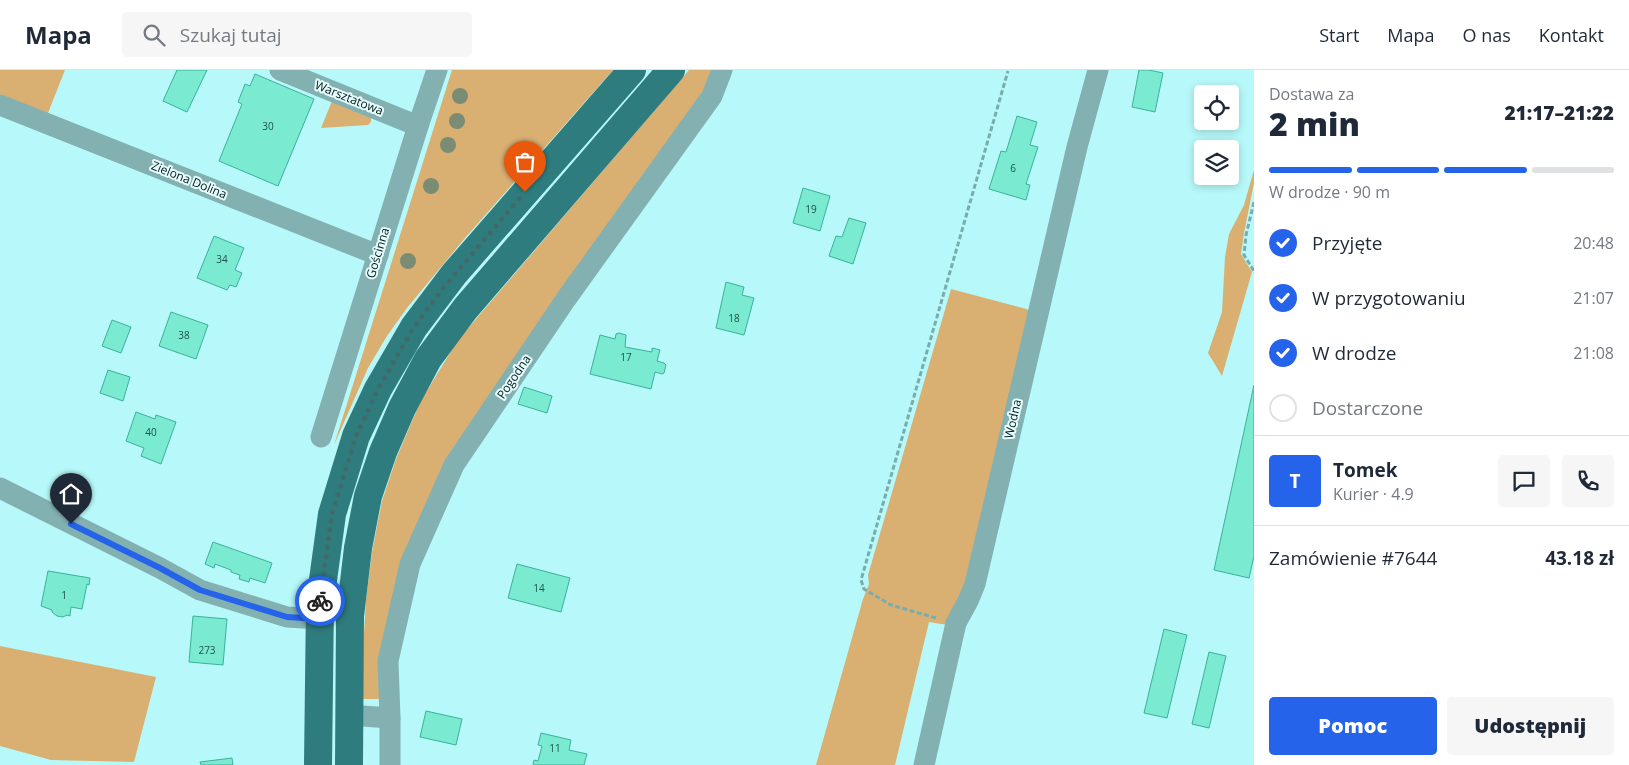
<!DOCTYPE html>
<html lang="pl">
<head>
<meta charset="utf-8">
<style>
  :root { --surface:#fff; --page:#f6f6f7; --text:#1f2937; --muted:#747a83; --line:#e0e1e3; --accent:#2563eb }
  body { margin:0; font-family:"Open Sans",sans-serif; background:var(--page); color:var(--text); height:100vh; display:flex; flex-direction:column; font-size:19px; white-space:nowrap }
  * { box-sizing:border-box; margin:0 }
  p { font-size:16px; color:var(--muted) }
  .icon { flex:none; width:28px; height:28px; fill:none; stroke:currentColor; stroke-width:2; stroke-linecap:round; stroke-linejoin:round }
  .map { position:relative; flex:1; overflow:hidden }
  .side { display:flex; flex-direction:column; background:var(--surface); width:375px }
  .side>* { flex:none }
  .tools { position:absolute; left:1194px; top:15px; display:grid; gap:10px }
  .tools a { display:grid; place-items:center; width:45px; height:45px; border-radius:5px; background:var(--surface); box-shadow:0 2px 8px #0003; font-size:25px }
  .pin { position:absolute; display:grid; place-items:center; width:42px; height:42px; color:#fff; margin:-51px -21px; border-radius:50% 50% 50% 0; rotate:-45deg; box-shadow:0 0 5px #0007 }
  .pin .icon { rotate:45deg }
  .courier { position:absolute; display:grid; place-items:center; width:50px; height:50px; margin:-25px; border:4px solid #2563eb; border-radius:50%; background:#fff; color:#222; box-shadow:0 1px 6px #0007 }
  .headline em { font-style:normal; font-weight:800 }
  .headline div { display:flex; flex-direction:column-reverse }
  .headline { display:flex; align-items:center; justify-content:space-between; height:85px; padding:0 15px }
  h1 { font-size:32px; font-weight:800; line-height:38px }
  .bar { display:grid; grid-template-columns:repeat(4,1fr); gap:8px 5px; align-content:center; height:60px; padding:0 15px }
  .bar i { height:6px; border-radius:4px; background:var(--line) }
  .bar .active { background:var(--accent) }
  .bar p { grid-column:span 4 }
  .line { display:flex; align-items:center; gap:12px; padding:0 15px; border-top:1px solid var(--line) }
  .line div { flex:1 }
  .round { display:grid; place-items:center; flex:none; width:52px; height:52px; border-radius:5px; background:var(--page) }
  ol { padding:0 15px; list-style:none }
  li { display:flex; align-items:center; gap:15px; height:55px }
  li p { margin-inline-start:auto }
  li .icon { padding:5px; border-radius:50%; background:var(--accent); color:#fff; stroke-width:4 }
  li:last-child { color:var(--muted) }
  li i { width:28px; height:28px; border:2px solid var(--line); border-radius:50% }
  .primary-button { display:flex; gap:10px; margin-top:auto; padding:10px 15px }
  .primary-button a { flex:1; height:58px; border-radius:5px; background:var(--accent); color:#fff; font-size:20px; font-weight:800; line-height:58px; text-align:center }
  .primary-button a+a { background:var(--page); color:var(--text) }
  header { display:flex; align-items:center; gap:30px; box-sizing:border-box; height:70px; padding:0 25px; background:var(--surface); border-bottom:1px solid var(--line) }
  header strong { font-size:24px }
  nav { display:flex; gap:28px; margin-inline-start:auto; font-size:18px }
  .search { width:350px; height:45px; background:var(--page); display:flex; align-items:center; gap:12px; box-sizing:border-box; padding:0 18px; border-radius:5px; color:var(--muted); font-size:19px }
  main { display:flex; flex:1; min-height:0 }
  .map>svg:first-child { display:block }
  .green { fill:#d9b072 }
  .building { fill:#7aead1; stroke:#3bb19a }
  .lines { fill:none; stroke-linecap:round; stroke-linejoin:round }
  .path { stroke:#78acad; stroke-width:3; stroke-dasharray:5 2.5; stroke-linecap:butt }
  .minor { stroke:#83b1b2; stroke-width:21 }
  .major { stroke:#2f7c7e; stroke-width:28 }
  .tree { fill:#7b8c74 }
  .done { stroke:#41696a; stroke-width:5; stroke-dasharray:0 9 }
  .route { stroke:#2563eb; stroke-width:6 }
  .labels { text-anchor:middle; stroke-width:4; stroke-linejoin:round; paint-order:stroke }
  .number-label { font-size:10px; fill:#1f4f49 }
  .street-label { font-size:12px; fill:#011b1c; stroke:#e8fdfd }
</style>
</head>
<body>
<header>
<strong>Mapa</strong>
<div class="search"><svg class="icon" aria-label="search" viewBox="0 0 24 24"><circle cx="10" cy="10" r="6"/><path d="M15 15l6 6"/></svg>Szukaj tutaj</div>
<nav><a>Start</a><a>Mapa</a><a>O nas</a><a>Kontakt</a></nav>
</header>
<main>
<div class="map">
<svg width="1254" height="695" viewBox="0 0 1254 695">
  <rect width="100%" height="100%" fill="#b7f9fa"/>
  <g class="green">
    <path d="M0,0H65L44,53L0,35Z"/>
    <path d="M452,0H613L465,168L407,238L387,266L368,298L334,375Z"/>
    <path d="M689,0H717L545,254L405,495L383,629H360L366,530L372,482L382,431L396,389L420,332L458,270Z"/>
    <path d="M332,31L371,48V52L368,55L321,58Z"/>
    <path d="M1254,100V113L1244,163L1241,184L1252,202L1222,306L1208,283L1222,242L1225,187L1229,164L1244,135Z"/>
    <path d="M951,219L1034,241L960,557L929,552L895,695H816L863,529L869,514L868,505Z"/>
    <path d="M0,576L156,607L134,692L51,690L0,676Z"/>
  </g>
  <g class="building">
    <path d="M177,0H207L187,42L163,31Z"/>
    <path d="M1139,0H1149L1163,3L1155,42L1132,37Z"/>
    <path d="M255,4L314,29L278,116L219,91L242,34L238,32L245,14L250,16Z"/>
    <path d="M1017,46L1037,52L1030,75L1038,77L1026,114L1030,115L1026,130L989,119L1001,81L1006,82Z"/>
    <path d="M803,118L830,126L820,161L793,153Z"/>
    <path d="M849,148L866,153L853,194L829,186L836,166L842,167Z"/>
    <path d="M214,166L244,178L235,200L242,203L236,217L230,215L227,220L197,208Z"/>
    <path d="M726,212L744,217L742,225L754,228L744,265L716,258Z"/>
    <path d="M171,242L208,255L196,289L159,276Z"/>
    <path d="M112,250L131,257L121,283L102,276Z"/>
    <path d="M619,263L626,265L625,277L652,282V278L660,280L657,291L664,293L666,295L664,303L662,304L655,302L651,319L590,304L600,265L615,269L616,264Z"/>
    <path d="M108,300L130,307L123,331L100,323Z"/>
    <path d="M1254,315V486L1249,508L1214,500Z"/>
    <path d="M524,317L552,326L547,343L518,334Z"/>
    <path d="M136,342L155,349L156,345L176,352L161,394L141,386L144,378L126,371Z"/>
    <path d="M213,472L272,493L265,513L250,508L249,512L239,509L240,505L231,502V500L215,494L214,498L205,494Z"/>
    <path d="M517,494L570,508L561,542L508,528Z"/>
    <path d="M48,501L90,508L89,515L87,514L82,539L71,537L70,546L67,545L63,547L57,546L52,542V540L41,536Z"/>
    <path d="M193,546L227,549L223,595L189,592Z"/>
    <path d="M1164,559L1187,565L1167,648L1144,643Z"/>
    <path d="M1209,582L1226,586L1209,658L1192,654Z"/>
    <path d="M426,641L462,649L456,675L420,667Z"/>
    <path d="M541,663L571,670L569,680L587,684L584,695H533L534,690L538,691L542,676L538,675Z"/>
    <path d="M232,688L233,695H201L200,692Z"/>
  </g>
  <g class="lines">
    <g class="path">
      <path d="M1254,132L1246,165L1244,185L1254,201"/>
      <path d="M936,548L891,535L864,519L861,510L1008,1"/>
    </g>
    <g class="minor">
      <path d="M280,0L418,56"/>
      <path d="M0,35L378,185"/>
      <path d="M321,367L418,56L437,0"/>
      <path d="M0,418L160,498L200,520L287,547L320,549"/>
      <path d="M349,645L390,648L388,591L410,494L454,395L566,229L712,26L722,0"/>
      <path d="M390,648V695"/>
      <path d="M924,695L956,553L968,531L975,514L1077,77L1098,0"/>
    </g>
    <g class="major">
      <path d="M318,695L320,532L332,444L356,366L378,319L414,257L454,204L632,0"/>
      <path d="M349,695L350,546L358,478L368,426L383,382L402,338L428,289L465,239L671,0"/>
    </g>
  </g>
  <g class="tree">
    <circle cx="460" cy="26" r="8"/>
    <circle cx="457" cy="51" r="8"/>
    <circle cx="448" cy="75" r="8"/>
    <circle cx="431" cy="116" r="8"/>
    <circle cx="408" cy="191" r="8"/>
  </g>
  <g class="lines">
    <path class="done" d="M320,531L332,444L356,366L378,319L414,257L444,217L525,122"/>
    <path class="route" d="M71,454L160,498L200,520L287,547L320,549V531"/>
  </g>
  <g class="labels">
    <g class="number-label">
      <text x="268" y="60">30</text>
      <text x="1013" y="102">6</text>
      <text x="811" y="143">19</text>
      <text x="222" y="193">34</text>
      <text x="734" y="252">18</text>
      <text x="184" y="269">38</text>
      <text x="626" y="291">17</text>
      <text x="151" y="366">40</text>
      <text x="539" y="522">14</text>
      <text x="64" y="529">1</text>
      <text x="207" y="584">273</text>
      <text x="555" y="682">11</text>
    </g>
    <g class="street-label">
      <text transform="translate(349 28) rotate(22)" y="4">Warsztatowa</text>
      <text transform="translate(189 110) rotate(22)" y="4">Zielona Dolina</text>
      <text transform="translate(378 183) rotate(-73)" y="4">Gościnna</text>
      <text transform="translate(514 307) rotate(-56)" y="4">Pogodna</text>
      <text transform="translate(1013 349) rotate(-77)" y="4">Wodna</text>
    </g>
  </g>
</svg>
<div class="tools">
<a><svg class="icon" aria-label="locate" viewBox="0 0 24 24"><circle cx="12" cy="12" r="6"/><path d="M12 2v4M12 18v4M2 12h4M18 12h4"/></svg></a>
<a><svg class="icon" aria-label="layers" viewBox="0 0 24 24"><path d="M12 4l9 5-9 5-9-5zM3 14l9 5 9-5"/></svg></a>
</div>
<div class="pin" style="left:525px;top:122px;background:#ea580c"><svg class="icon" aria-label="bag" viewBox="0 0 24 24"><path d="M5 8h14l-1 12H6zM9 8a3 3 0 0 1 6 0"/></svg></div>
<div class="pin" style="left:71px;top:454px;background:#1f2937"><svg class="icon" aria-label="home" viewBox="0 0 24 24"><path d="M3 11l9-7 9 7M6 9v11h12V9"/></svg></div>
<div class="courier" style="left:320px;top:531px"><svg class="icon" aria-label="bike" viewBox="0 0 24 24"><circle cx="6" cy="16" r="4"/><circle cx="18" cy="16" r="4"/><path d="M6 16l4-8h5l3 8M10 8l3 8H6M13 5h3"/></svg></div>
</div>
<section class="side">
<div class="headline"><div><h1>2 min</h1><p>Dostawa za</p></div><em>21:17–21:22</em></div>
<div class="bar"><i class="active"></i><i class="active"></i><i class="active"></i><i></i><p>W drodze · 90 m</p></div>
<ol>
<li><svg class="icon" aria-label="check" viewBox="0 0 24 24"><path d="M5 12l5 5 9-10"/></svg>Przyjęte<p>20:48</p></li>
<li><svg class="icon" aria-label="check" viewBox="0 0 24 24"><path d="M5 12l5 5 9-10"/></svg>W przygotowaniu<p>21:07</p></li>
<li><svg class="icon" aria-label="check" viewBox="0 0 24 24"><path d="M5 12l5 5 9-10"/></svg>W drodze<p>21:08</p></li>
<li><i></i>Dostarczone</li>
</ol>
<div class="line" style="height:90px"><b class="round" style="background:var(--accent);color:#fff">T</b><div><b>Tomek</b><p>Kurier · 4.9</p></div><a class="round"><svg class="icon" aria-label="chat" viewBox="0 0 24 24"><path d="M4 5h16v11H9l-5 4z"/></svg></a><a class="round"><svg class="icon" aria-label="phone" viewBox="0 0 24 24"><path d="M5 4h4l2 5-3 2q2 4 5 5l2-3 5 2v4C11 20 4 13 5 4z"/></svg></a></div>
<div class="line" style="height:65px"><div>Zamówienie #7644</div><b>43.18 zł</b></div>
<div class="primary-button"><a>Pomoc</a><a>Udostępnij</a></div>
</section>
</main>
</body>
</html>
